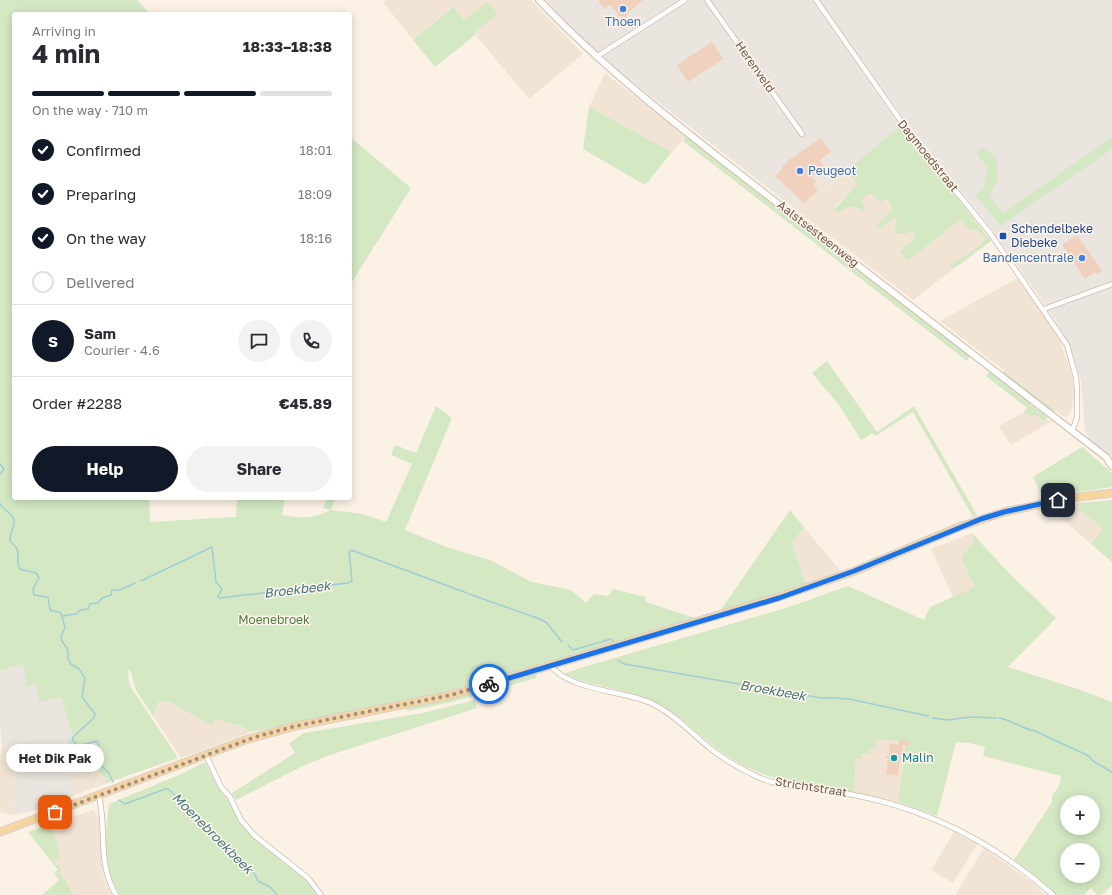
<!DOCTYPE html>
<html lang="en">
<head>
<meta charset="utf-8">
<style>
  :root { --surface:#fff; --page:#f2f2f3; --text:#2b2b33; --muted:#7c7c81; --line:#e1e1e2; --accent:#111827 }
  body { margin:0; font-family:"Golos Text",sans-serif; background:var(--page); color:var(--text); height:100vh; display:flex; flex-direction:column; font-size:15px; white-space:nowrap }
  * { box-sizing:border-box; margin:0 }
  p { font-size:13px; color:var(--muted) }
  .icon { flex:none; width:22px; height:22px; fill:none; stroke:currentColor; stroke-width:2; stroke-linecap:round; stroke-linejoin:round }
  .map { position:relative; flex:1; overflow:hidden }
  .details { position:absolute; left:12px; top:12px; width:340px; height:488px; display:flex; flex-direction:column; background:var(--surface); border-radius:4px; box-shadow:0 2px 10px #0003 }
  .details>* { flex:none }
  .buttons { position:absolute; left:1060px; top:795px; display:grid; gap:8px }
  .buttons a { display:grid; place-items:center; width:40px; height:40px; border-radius:50%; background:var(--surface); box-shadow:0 2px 10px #0003; font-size:20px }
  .pin { position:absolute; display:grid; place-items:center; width:34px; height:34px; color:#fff; margin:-17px; border-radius:8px; box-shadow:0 2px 6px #0006 }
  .courier { position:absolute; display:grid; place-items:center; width:40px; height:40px; margin:-20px; border:3px solid #1a73e8; border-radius:50%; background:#fff; color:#222; box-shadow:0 1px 5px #0007 }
  .bubble { position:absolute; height:28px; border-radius:14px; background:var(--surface); box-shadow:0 2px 10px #0003; font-size:13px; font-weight:700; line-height:28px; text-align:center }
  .head em { font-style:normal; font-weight:700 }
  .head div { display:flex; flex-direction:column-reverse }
  .head { display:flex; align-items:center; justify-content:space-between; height:68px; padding:0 20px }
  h1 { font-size:26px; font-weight:700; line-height:30px }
  .bar { display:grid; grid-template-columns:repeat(4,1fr); gap:6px 4px; align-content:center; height:48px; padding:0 20px }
  .bar i { height:5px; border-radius:3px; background:var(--line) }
  .bar .selected { background:var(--accent) }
  .bar p { grid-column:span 4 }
  .line { display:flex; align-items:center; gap:10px; padding:0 20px; border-top:1px solid var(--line) }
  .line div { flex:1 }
  .round { display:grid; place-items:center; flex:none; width:42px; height:42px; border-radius:21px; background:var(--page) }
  ol { padding:0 20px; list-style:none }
  li { display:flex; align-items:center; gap:12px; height:44px }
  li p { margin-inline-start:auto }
  li .icon { padding:4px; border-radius:50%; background:var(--accent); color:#fff; stroke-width:4 }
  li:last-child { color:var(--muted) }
  li i { width:22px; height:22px; border:2px solid var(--line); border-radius:50% }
  .action { display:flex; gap:8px; margin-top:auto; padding:8px 20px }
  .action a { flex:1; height:46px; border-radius:24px; background:var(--accent); color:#fff; font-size:16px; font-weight:700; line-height:46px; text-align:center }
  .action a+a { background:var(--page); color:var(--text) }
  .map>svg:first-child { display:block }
  .residential { fill:#f2e4d4 }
  .industrial { fill:#ebe5df }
  .green { fill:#d4e8c4; fill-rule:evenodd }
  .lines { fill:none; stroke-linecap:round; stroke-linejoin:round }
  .stream { stroke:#a1ced5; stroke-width:1.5 }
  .building { fill:#efd1be }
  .street-casing { stroke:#ccbaac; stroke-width:6 }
  .secondary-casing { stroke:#d1bcad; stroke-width:8 }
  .primary-casing { stroke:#d8d1cd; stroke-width:9 }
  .street { stroke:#fff; stroke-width:4.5 }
  .secondary { stroke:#fff; stroke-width:6 }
  .primary { stroke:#f7d5a1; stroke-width:7 }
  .done { stroke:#a38f82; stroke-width:4; stroke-dasharray:0 7.2 }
  .route { stroke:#1a73e8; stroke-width:5 }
  .shop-dot { fill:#3f7fe0; stroke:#fef6eb; stroke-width:1.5 }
  .transit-dot { fill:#1a4fb4; stroke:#fef6eb; stroke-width:1.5 }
  .culture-dot { fill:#0f9aa8; stroke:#fef6eb; stroke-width:1.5 }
  .labels { text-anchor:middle; stroke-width:3; stroke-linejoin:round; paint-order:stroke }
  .shop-label { font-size:12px; fill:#366cbe; stroke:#fef6eb }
  .street-label { font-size:12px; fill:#73594c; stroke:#fef6eb }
  .transit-label { font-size:12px; fill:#164399; stroke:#fef6eb; text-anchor:start }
  .park-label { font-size:12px; fill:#547844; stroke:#fef6eb }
  .culture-label { font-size:12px; fill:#0d838f; stroke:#fef6eb; text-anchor:start }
  .water-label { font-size:13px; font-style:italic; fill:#43767f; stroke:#fef6eb }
</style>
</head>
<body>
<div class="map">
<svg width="1112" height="895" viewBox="0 0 1112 895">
  <rect width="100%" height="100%" fill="#fbf2e5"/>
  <g class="residential">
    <path d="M386,0H531L583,54L529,99L473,32L487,2L464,20L452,7L413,40L383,2Z"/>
    <path d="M605,73L686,136L672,152L589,107Z"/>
    <path d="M847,171L857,184L835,207L842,210L849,206H853L863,212L866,210L861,201L867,195L872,194L885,199L893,209L880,229L894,217L896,218L895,225L911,230L916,237L900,251L908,261L961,219L968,228L972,231H979L985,238L981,245L950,265L952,270L913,300L791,206L822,178L830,187Z"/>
    <path d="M1018,278L1059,339L1069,365L1073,379L1074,397L1072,407L1070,414L1067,417L1063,416L940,321Z"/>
    <path d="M1024,412L1029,416L1035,415L1044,421L1046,418L1051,422L1011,445L999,426Z"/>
    <path d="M1079,503L1080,512H1083L1103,529L1091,544L1054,512L1069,511V505Z"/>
    <path d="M804,527L842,573L806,585L792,543Z"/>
    <path d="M972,533L973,543L961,557L976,587L953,597L931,549Z"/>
    <path d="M163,700L168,701L194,716L212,725L215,719L242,726L251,732L181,758L153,716L159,701Z"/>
    <path d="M876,738L906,742L898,802L854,792L856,758L870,749Z"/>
    <path d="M2,745L16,746L13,815L0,812V760Z"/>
    <path d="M91,766L109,781L101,784V785L76,795L69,778Z"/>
    <path d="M93,810L99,817L100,822L103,874L106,884L112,895H73L74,893L60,873L62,871L54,861L58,845L51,824Z"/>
    <path d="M954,832L977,844L953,883L931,870Z"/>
    <path d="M984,848L1033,883L1046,895H955Z"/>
  </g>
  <g class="industrial">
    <path d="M546,0H812L900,126L829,187L822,178L791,206L608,63L577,35Z"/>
    <path d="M819,0H1112V456L1088,439L1085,430L1081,381L1076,364L1070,345L1045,305L993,231L904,119Z"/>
    <path d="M23,664L27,686L35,684L61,696L73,737L69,743L81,772L69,778L76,795L29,812L13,815L16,747L2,745L0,724V671Z"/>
  </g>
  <g class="green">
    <path d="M0,0H137L150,14H14V498H149L150,522L236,517L237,498H285L282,515C298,518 316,519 330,510L323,508L327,498H335L331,510L363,514L386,522L412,464L391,455L395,445L416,453L436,406L452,418L405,530L449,548L490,560L532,582L571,590L586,603L594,594L608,596L613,589L646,597V602L695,618L544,664L441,693L251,732L242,726L215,719L212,725L194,716L168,701H159L153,716L136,690L131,672L128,670L129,684L134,692L178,758L101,785V784L108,780L92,766L81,772L69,743L68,740L73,737L61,697L40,702L35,684L27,687L23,664L0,671Z"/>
    <path d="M487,2L498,14L474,32L475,35L435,67L413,40L453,7L464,20Z"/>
    <path d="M589,107L672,152L645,185L583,149Z"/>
    <path d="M900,126L991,241L952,270L950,265L981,245L985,238L979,231C967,230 968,229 961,219L908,261L900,251L916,237L911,230L905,234H897L895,230L896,219L894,217L880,229L876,225L893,209L886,199L880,203L872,194L867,195L861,201L866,210L863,212C851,203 850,207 838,213L834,210L857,184L847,171Z"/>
    <path d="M686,136L970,356L967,361L683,141Z"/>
    <path d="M350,137L411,188L350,285Z"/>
    <path d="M1112,137V149L1001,226L975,195L984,188L988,168L976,153L983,147L996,157L998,181L989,195L1003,213Z"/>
    <path d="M827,361L877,432L914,406L977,515L973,517L913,412L875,436L872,433L861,440L839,405L812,373Z"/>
    <path d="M990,371L999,378L1004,371L1055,410L1052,414L1033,399L1030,404L1047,417L1044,421L1035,415L1029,416L1024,412L1027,408L986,376Z"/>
    <path d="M1082,447L1112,473V487L1043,497L1033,477Z"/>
    <path d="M1112,500V562L1091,544L1103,529L1083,512H1080L1079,503Z"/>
    <path d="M790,510L804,527L792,543L806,585L720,611Z"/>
    <path d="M972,533L1008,572L1056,618L1008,667L1078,689L1112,702V886L1101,895H1097L1091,888L1084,895H1057L1014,860L1052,802C1051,790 1061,791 1061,776L983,756L985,747L969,743L956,742L937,816L898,802L906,742L877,739L875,749H870L869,754L862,753L861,759L856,758L854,792C807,785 765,782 724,754C701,738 682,716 657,703C635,691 610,689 587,682C579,680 572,677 564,674L577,669L789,607L848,586L924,620L930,607L975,587L961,557L973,543ZM1067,802H1093V828H1067ZM1067,850H1093V876H1067Z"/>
    <path d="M535,673L536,678L448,703L407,711L406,708L433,702Z"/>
    <path d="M475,700L477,708L330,755L307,764L236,800L232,793L295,753L289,743L304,733L423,713Z"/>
    <path d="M205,762L218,787L231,804L243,826L255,839L302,875L319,895H120C102,869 105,834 109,804L181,774Z"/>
    <path d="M51,824L58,845L59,858L54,861L62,871L60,873L74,894L73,895H42L59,880L54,873L58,870L28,832Z"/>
  </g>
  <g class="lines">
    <g class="stream">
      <path d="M0,464L4,469L0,474"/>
      <path d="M0,504C3,509 8,511 12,516C18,523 9,533 10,541C25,553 13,559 20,569L36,573L39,578L33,589L34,595L48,597L50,610L61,613L65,627L61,637L62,641L68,650V659L71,664L79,669L85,678L82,697L95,714L94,718L73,737V741L78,746L97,741L98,743L99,751L96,761L109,773L113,782"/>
      <path d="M141,581L212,547L216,582L222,589L218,596L219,598L348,583L352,581L349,552L351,550L467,593"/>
      <path d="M469,594L540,619L547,623L562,642"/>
      <path d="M62,616L76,614L80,610L88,609L90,604L98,603L102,598L111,595L112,590H120L135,583"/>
      <path d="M568,645L573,650L611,639L613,641"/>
      <path d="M618,660L624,664L821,698C830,697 839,698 849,699L928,716"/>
      <path d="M933,718L948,720L970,717L996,718"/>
      <path d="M999,718C1012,720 1022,729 1035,731L1089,756L1093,761L1112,772"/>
      <path d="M119,800L125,804L165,789H168L196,814L220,840L252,869L258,881L270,887L277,895"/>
    </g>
  </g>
  <g class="building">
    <path d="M598,0H643L627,14V17L618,16V14L613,8L609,5L605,9Z"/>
    <path d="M712,42L723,59L688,82L677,65Z"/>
    <path d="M821,138L831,152L820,160L824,167L811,176L816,182L813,185L818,190L804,203L775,176L783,168L782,166L787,163L786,162Z"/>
    <path d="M1077,235L1102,271L1096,274L1095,272L1085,279L1062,245Z"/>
    <path d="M899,740L910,741L909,746L903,745L901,757L902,760L900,761L898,776L886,774L888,759L885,757L889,755L890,743L899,745Z"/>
  </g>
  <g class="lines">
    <g class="street-casing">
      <g id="street">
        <path d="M707,0L802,134"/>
        <path d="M816,0L912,137L990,233L1067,345L1076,377L1077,390V418L1072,431"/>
        <path d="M596,57L685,0"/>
        <path d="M1044,309L1112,284"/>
        <path d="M550,665C570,691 622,690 651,703C674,714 691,733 711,749C726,761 743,770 760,778C788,789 820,788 849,794C926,808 995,843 1053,895"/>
        <path d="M206,755L221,787L230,797L241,820L254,835L308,878L321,895"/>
        <path d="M99,796C107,831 97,863 116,895"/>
      </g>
    </g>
    <g class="secondary-casing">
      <path id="secondary" d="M539,0C615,80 703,145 790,213C895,294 1000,376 1106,457L1112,466"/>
    </g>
    <g class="primary-casing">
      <path id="primary" d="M0,832L245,740L296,726L451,695L779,597L855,571L959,527L1004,512L1071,498L1112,493"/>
    </g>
    <use href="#street" class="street"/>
    <use href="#secondary" class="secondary"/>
    <use href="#primary" class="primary"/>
  </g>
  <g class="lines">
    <path class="done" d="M55,812L255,737L296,726L451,695L489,684"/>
    <path class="route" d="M489,684L779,598L854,571L981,519L1004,512L1058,500"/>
  </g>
  <g class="shop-dot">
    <circle cx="623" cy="9" r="4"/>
    <circle cx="800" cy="171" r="4"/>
    <circle cx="1082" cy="258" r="4"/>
  </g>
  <rect class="transit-dot" x="999" y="232" width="8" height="8" rx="2"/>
  <circle class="culture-dot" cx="894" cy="758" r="4"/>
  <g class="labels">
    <g class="shop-label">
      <text x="623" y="26">Thoen</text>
      <text x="808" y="175" text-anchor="start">Peugeot</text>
      <text x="1074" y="262" text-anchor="end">Bandencentrale</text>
    </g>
    <g class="street-label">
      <text transform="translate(755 67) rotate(55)" y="4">Herenveld</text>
      <text transform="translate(928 156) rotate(51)" y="4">Dagmoedstraat</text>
      <text transform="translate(818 234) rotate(38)" y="4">Aalstsesteenweg</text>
      <text transform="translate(811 787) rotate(9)" y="4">Strichtstraat</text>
    </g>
    <g class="transit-label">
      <text x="1011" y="233">Schendelbeke<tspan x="1011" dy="14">Diebeke</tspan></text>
    </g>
    <g class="park-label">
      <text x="274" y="624">Moenebroek</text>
    </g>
    <g class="culture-label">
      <text x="902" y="762">Malin</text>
    </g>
    <g class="water-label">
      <text transform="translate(297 589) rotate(-7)" y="5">Broekbeek</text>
      <text transform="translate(773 690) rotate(10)" y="5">Broekbeek</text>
      <text transform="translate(213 833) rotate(45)" y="5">Moenebroekbeek</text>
    </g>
  </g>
</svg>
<div class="buttons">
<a>+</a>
<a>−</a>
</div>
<div class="pin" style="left:55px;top:812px;background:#ea580c"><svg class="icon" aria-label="bag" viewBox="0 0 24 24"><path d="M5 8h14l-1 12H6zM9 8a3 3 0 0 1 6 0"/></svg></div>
<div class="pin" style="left:1058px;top:500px;background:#1f2937"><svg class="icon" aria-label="home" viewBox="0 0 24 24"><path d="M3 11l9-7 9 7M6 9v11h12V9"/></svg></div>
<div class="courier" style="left:489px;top:684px"><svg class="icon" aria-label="bike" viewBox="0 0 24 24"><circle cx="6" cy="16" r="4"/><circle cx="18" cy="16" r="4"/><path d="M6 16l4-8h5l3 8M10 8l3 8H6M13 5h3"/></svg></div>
<div class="bubble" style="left:6px;top:744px;width:98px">Het Dik Pak</div>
<section class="details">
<div class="head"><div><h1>4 min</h1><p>Arriving in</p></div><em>18:33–18:38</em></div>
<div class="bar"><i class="selected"></i><i class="selected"></i><i class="selected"></i><i></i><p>On the way · 710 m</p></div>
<ol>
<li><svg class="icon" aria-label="check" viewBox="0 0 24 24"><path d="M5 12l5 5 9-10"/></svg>Confirmed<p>18:01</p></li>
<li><svg class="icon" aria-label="check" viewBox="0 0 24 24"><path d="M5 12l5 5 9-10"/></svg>Preparing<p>18:09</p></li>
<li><svg class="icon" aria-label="check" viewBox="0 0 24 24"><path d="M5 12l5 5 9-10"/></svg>On the way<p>18:16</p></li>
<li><i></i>Delivered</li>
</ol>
<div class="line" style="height:72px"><b class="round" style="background:var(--accent);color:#fff">S</b><div><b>Sam</b><p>Courier · 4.6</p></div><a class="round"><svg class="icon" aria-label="chat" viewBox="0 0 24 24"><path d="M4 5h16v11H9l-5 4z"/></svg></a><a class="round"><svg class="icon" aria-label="phone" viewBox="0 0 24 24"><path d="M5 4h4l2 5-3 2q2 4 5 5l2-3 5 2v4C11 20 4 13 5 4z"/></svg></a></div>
<div class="line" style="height:52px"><div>Order #2288</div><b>€45.89</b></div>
<div class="action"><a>Help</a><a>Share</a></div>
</section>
</div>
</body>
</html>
